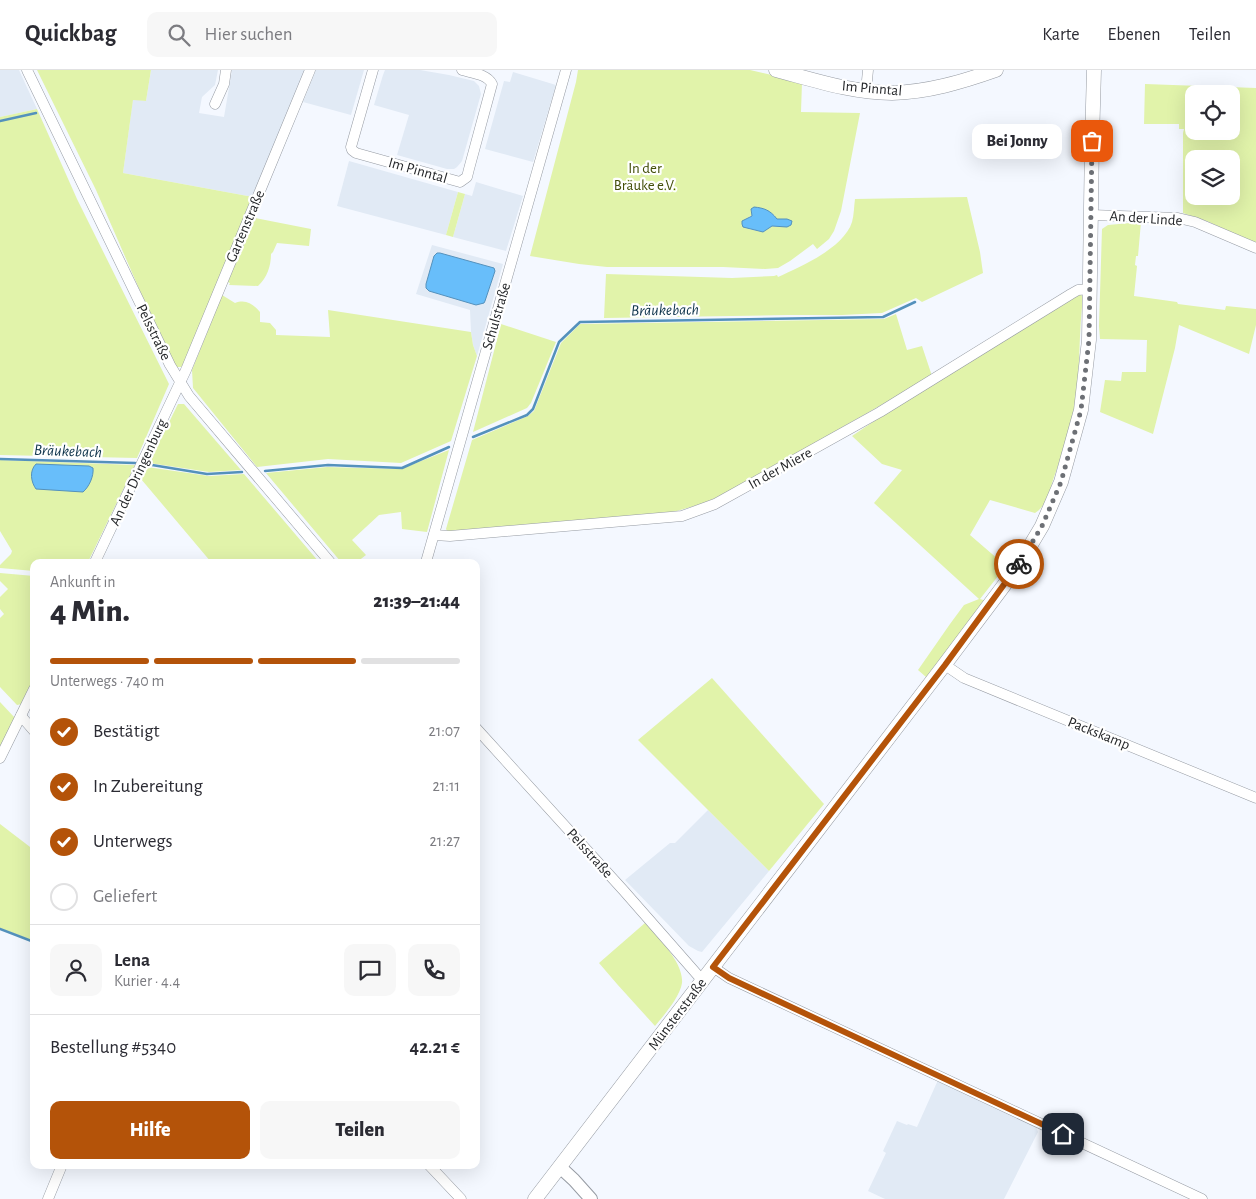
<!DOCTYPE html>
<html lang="de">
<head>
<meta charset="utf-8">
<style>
  :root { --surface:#fff; --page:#f7f7f7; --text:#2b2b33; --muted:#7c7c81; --line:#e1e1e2; --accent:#b45309 }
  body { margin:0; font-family:"Alegreya Sans",sans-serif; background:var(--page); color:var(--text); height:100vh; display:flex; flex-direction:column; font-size:19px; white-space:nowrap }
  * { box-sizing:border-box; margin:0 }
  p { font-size:16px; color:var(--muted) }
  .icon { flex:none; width:28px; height:28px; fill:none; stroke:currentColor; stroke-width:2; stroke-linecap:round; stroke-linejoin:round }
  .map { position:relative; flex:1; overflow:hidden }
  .panel { position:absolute; left:30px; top:489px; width:450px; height:610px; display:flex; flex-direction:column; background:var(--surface); border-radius:10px; box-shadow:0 5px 20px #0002 }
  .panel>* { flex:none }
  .tools { position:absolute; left:1185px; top:15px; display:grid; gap:10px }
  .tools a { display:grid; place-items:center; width:55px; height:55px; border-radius:10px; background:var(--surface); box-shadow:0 5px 20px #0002; font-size:25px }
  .pin { position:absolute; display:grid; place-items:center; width:42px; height:42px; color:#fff; margin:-21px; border-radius:10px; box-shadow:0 2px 8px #0006 }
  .courier { position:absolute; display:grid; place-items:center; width:50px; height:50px; margin:-25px; border:4px solid #b45309; border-radius:50%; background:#fff; color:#222; box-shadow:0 1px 6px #0007 }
  .bubble { position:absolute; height:35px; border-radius:10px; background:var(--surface); box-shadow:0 5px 20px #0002; font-size:16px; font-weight:800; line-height:35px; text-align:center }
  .headline em { font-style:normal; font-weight:800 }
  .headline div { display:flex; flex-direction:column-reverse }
  .headline { display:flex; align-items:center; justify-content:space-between; height:85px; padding:0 20px }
  h1 { font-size:32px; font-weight:800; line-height:38px }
  .bar { display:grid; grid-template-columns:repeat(4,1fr); gap:8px 5px; align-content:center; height:60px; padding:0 20px }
  .bar i { height:6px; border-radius:4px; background:var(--line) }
  .bar .active { background:var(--accent) }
  .bar p { grid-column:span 4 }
  .line { display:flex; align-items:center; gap:12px; padding:0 20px; border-top:1px solid var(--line) }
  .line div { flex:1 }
  .round { display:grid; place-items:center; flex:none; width:52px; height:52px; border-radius:10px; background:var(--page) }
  ol { padding:0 20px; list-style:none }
  li { display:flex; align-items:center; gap:15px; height:55px }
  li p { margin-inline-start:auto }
  li .icon { padding:5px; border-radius:50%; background:var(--accent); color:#fff; stroke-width:4 }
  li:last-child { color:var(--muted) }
  li i { width:28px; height:28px; border:2px solid var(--line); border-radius:50% }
  .button { display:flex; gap:10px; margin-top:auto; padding:10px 20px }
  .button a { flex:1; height:58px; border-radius:10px; background:var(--accent); color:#fff; font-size:20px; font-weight:800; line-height:58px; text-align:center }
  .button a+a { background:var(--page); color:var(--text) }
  header { display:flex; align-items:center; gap:30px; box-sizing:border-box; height:70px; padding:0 25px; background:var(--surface); border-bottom:1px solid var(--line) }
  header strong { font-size:24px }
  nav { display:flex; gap:28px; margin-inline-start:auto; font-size:18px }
  .search { width:350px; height:45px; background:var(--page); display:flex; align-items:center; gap:12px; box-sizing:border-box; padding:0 18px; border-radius:10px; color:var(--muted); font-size:19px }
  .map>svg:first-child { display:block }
  .built { fill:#e1eaf5 }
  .green { fill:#e1f3aa; fill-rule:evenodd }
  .water { fill:#68befa; stroke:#5491bc }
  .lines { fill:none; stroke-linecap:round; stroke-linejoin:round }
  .stream { stroke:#5491bc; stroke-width:2.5 }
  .minor-casing { stroke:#969ba3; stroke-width:11 }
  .tertiary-casing { stroke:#969ba3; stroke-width:14 }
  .secondary-casing { stroke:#969ba3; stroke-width:15 }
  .minor { stroke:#fff; stroke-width:10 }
  .tertiary { stroke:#fff; stroke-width:12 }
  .secondary { stroke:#fff; stroke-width:14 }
  .done { stroke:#6d7075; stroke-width:5; stroke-dasharray:0 9 }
  .route { stroke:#b45309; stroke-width:6 }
  .labels { text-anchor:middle; stroke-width:4.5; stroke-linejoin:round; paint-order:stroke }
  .street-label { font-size:15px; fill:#25272a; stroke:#fff }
  .park-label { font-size:15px; fill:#434f09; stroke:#fff }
  .water-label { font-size:16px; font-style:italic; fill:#0f344c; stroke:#fff }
</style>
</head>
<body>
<header>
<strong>Quickbag</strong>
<div class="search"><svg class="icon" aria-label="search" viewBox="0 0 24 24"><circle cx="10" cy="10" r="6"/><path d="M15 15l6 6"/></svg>Hier suchen</div>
<nav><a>Karte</a><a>Ebenen</a><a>Teilen</a></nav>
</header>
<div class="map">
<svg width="1256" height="1129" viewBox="0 0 1256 1129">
  <rect width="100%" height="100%" fill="#f4f8ff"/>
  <g class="built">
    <path d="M0,0H19L37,39L0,47Z"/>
    <path d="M151,0H218L215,15L202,27L199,43L224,47L232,0H305L253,127L123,103L133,29L146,31Z"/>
    <path d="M316,0H364L351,45L303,32Z"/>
    <path d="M385,0H420L449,5L474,11L479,16L481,24L462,91L457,97L454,99H447L397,85L409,45L374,35L383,5Z"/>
    <path d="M513,2L556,15L533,92L485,79L504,11L510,12Z"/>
    <path d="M349,91L458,122L446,165L337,136Z"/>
    <path d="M476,112L523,126L506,181L453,167L465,124L472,126Z"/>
    <path d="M432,175L503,194L477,286L473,275L471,262L470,240L416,224Z"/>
    <path d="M708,740L769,801L702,882L698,881L689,876L625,810L670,773H675Z"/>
    <path d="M938,1010L1036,1056L1038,1062L1004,1129H885L868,1121L886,1083L883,1081L897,1051L907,1055L908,1054L917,1057Z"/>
  </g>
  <g class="green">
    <path d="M37,0H151L146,31L133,30L123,103L253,127L183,295L181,297H177L175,294L144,230L96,120Z"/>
    <path d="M578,0H750L802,12L801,42L860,43L841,141L834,161L829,169L817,179L813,174L790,191L778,198L765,199L723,197H607L579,194L530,186L576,12ZM765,139L774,145L776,149H787L780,157L772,156L763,162L749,159L746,149L752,145L751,142Z"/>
    <path d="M1145,14L1256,18V174L1209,152L1183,143V63L1184,59H1179V54H1144ZM1194,24H1231V61H1194ZM1194,89H1231V126H1194Z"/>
    <path d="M37,39L77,129L169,314L137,388L0,385V47Z"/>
    <path d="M458,122L465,124L453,167L446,165Z"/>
    <path d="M967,127L980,182L983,203L922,232L916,228L882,243L842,245H788L604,248L606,204L732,208L774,206L777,205L778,207C800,197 844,178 852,152C854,145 854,136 855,129Z"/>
    <path d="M255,148L311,159L309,176L277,173L273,182L271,184C271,196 267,208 258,216L229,215L230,213L227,212Z"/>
    <path d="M1141,152L1138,186H1136L1135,195L1137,196L1134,226L1177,232L1178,234L1225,240L1226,236L1256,239V255L1249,284L1179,255L1175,278L1153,364L1100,342L1105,310L1121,311L1122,302H1146L1147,270L1100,269L1099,256L1102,159L1108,155Z"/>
    <path d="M1081,224L1083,228C1079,260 1080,292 1077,325C1073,353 1064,380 1054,407C1050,419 1047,436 1035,443L990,430L970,465L1006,496L980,529L987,531L926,607L918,600L950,554L964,535L979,529L874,433L902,400L882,394L852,366L907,329L1075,226Z"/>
    <path d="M222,225L235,233C246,229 253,234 260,242V252L270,253L276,260V265L330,267L328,240L471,262L473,275L477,286L451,371L401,393L328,389L257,397L193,318L192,300Z"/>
    <path d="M896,244L907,280L922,276L932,306L739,416L705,433L673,442L448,463L446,459L472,370L528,346L534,341L561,273L580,254L884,249Z"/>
    <path d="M501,254L556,272L531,333L527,338L473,362Z"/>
    <path d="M178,334H184L241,400L209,402L149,393Z"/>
    <path d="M449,380L427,462L402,459L401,442L379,445L352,470L366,485L357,492H341L266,403L327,397L401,399Z"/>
    <path d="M0,390L135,395L88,492H34V501L0,498V495L11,484L12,481L0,461Z"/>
    <path d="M147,397L209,406L244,404L319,492H211L141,409Z"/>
    <path d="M0,503L34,506V610L22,634L17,635L0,617V548L4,544L0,539V527L8,519L0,511Z"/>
    <path d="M712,608L824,734L769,801L638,670Z"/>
    <path d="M0,632L15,648L0,679Z"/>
    <path d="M0,754L34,780V871L0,858Z"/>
    <path d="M645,853C658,867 684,893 682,913C680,927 664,945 655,956L617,914L599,893Z"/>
  </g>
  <g class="water">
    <path d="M754,137C764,138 770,140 777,149H787L792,151L791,155L787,157L772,156L763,162L743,157L742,154V151L752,146L751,139Z"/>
    <path d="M437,183H440L494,198L495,201L485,231L484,233L476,235L429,221L426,218V214L434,186Z"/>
    <path d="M36,394L89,396L93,398C94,406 89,417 83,422L36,419C31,412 29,401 36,394Z"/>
  </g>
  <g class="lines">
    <g class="stream">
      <path d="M0,51L36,43"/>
      <path d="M473,367L527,345L533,339L559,272L580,252L883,247L915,232"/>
      <path d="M0,389L135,393"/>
      <path d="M152,395L207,404L242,402"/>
      <path d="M265,401L328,395L402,398L449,377"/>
      <path d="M0,859L34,872"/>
    </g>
    <g class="minor-casing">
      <g id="minor">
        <path d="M27,0L170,295L189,326L330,492"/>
        <path d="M373,0L351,77L352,80L356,83L460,112L467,107L469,99L492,14C487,4 472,3 462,0"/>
        <path d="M866,21L868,0"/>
        <path d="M215,34L224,14L226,0"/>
        <path d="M1091,145L1178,148L1195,152L1256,178"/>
        <path d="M434,465L450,466L682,446L715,434L880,342L1071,224L1078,220L1090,219"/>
        <path d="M95,492L186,300L310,0"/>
        <path d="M426,492L566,0"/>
        <path d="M945,595L964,608L1256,728"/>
        <path d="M21,646L34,661"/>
        <path d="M476,658L624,821L702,910"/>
        <path d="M0,688L34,619"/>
        <path d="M713,897L729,908L1202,1129"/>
        <path d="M429,1095L461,1129"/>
        <path d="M48,1129L62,1095"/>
      </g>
    </g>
    <g class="tertiary-casing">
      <path id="tertiary" d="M560,1097L574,1110L591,1129"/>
    </g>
    <g class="secondary-casing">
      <g id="secondary">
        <path d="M776,0C814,10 853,23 892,23C928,22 962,12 996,0"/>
        <path d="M535,1129L942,598L1017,498L1042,456L1061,412L1081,340L1089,270L1092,71L1094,0"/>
      </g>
    </g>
    <use href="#minor" class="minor"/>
    <use href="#tertiary" class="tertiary"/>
    <use href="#secondary" class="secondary"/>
  </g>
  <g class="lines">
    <path class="done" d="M1019,494L1042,456L1061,412L1081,340L1089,270L1092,71"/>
    <path class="route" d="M1019,494L945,595L713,897L729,908L1063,1064"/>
  </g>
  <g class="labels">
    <g class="street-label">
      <text transform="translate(872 18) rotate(5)" y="5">Im Pinntal</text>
      <text transform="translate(418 100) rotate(16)" y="5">Im Pinntal</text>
      <text transform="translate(1146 148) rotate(4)" y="5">An der Linde</text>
      <text transform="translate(245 156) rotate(-67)" y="5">Gartenstraße</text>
      <text transform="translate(496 246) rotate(-74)" y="5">Schulstraße</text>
      <text transform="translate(154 262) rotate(64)" y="5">Pelsstraße</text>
      <text transform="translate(780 398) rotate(-29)" y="5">In der Miere</text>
      <text transform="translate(138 402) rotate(-65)" y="5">An der Dringenburg</text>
      <text transform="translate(1099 663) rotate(22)" y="5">Packskamp</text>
      <text transform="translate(590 783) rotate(48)" y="5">Pelsstraße</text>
      <text transform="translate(677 944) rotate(-53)" y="5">Münsterstraße</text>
    </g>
    <g class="park-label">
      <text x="645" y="103">In der<tspan x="645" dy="17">Bräuke e.V.</tspan></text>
    </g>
    <g class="water-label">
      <text transform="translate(665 239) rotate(-1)" y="6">Bräukebach</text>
      <text transform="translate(68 380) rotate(2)" y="6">Bräukebach</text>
    </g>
  </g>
</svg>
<div class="tools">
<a><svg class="icon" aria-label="locate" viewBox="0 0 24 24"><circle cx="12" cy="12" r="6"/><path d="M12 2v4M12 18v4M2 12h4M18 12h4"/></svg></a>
<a><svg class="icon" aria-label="layers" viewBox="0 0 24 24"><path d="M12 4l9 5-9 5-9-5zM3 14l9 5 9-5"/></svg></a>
</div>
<div class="pin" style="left:1092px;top:71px;background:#ea580c"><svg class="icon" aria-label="bag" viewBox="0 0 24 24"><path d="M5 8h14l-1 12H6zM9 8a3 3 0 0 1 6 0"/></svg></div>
<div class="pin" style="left:1063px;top:1064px;background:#1f2937"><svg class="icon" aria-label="home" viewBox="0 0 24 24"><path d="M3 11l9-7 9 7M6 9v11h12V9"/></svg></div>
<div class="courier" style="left:1019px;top:494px"><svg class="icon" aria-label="bike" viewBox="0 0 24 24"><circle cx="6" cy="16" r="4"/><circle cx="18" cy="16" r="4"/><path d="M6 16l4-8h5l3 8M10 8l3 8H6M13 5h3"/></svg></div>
<div class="bubble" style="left:972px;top:54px;width:90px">Bei Jonny</div>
<section class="panel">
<div class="headline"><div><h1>4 Min.</h1><p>Ankunft in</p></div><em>21:39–21:44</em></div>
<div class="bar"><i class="active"></i><i class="active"></i><i class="active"></i><i></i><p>Unterwegs · 740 m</p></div>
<ol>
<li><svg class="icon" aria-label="check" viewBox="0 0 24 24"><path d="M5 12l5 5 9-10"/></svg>Bestätigt<p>21:07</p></li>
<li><svg class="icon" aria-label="check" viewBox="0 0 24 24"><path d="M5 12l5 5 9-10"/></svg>In Zubereitung<p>21:11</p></li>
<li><svg class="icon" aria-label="check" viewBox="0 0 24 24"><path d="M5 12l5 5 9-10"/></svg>Unterwegs<p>21:27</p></li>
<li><i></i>Geliefert</li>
</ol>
<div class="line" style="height:90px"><a class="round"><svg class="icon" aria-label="person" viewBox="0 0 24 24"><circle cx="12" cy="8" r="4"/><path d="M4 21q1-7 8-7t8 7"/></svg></a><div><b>Lena</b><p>Kurier · 4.4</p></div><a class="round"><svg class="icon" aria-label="chat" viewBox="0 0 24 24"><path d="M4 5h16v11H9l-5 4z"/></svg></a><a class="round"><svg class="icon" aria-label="phone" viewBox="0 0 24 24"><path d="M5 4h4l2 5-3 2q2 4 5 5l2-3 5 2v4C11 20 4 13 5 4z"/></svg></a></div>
<div class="line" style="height:65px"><div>Bestellung #5340</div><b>42.21 €</b></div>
<div class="button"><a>Hilfe</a><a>Teilen</a></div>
</section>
</div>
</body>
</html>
